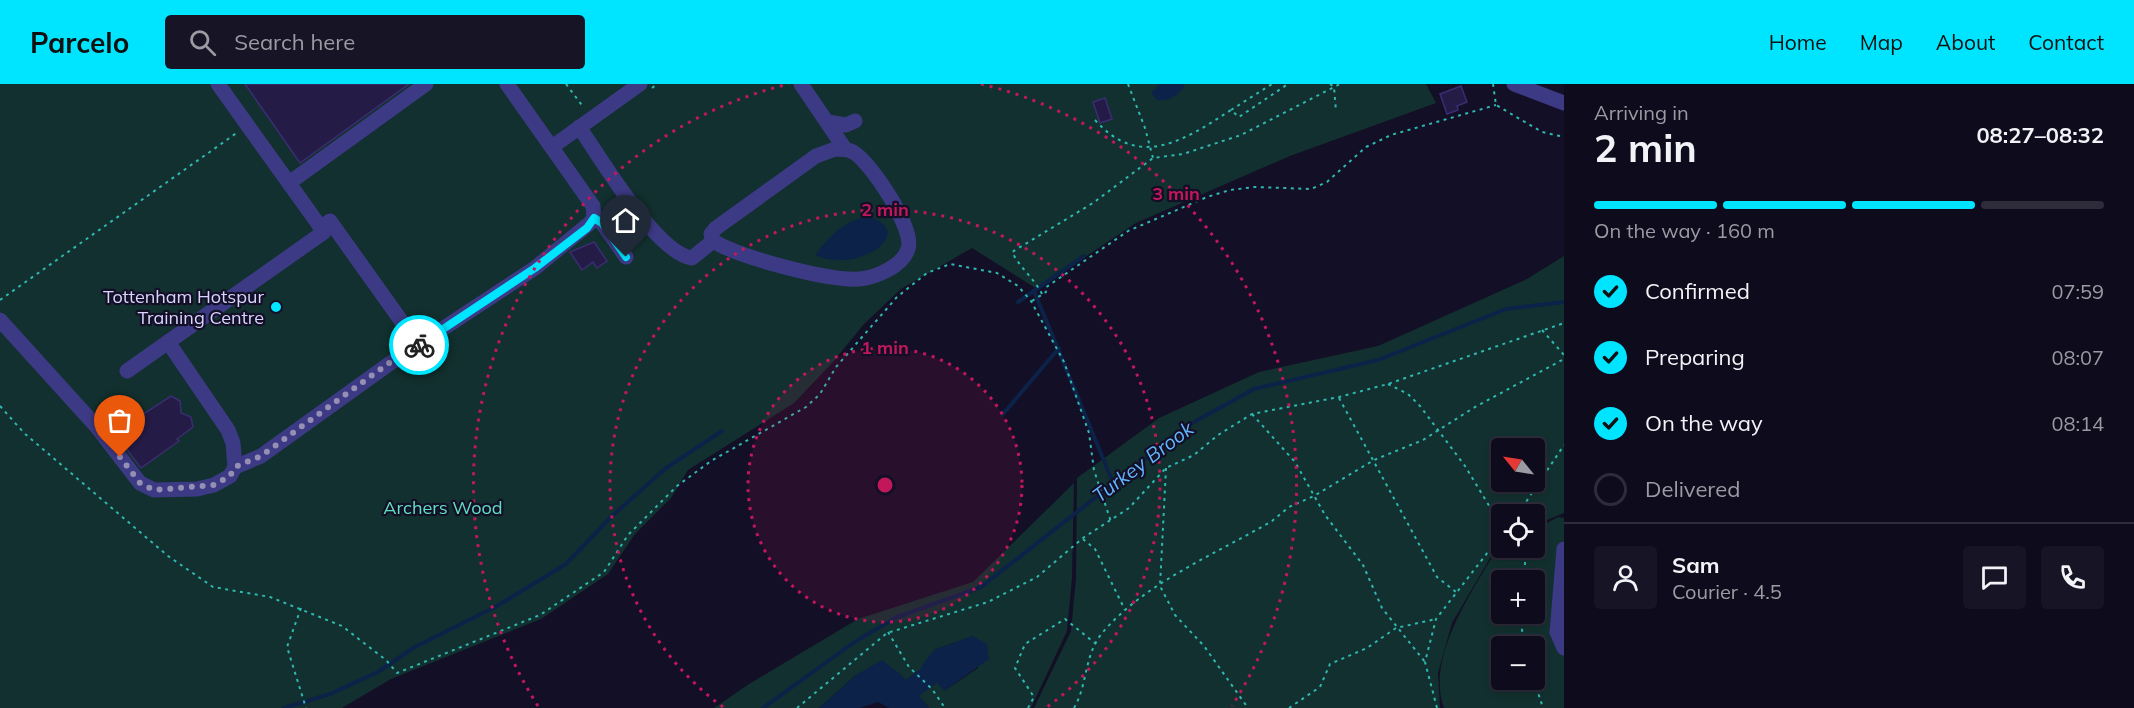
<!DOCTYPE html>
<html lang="en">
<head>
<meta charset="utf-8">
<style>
  :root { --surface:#0e0b1c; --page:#171425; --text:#f1f3f6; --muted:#9b9ba3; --line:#2e2b3b; --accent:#00e5ff }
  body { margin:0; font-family:Mulish,sans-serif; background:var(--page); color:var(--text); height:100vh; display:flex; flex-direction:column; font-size:22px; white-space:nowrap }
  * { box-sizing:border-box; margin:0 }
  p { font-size:20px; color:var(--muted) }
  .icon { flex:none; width:33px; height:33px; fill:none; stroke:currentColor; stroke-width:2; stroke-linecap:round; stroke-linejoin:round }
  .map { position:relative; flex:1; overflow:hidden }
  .panel { display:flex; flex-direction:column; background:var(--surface); width:570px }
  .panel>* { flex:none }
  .needle { width:39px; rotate:300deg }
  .fabs { position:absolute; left:1491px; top:354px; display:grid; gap:12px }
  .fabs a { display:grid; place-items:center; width:54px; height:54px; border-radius:6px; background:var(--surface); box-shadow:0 3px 9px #0003,0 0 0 2px var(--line); font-size:30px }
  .pin { position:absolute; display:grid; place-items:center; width:51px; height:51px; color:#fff; margin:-62px -26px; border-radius:50% 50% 50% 0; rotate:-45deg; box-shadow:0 0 6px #0007 }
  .pin .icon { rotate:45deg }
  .courier { position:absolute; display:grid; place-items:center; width:60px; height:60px; margin:-30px; border:4px solid #00e5ff; border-radius:50%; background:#fff; color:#222; box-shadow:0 2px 8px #0007 }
  .overview em { font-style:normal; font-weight:700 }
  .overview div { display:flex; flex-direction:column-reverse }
  .overview { display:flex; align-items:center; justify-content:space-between; height:102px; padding:0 30px }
  h1 { font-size:39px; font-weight:700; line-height:45px }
  .bar { display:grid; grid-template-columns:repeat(4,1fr); gap:9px 6px; align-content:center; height:72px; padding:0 30px }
  .bar i { height:8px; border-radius:4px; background:var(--line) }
  .bar .selected { background:var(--accent) }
  .bar p { grid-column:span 4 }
  .line { display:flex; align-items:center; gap:15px; padding:0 30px; border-top:2px solid var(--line) }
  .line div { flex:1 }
  .round { display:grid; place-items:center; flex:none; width:63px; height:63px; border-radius:6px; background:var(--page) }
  ol { padding:0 30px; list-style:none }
  li { display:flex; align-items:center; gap:18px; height:66px }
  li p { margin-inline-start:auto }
  li .icon { padding:6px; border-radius:50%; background:var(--accent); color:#111; stroke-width:4 }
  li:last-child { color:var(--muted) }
  li i { width:33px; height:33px; border:3px solid var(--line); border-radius:50% }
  header { display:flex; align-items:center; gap:36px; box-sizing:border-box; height:84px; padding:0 30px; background:var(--accent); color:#111 }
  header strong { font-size:28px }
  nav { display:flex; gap:33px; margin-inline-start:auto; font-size:21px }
  .search { width:420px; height:54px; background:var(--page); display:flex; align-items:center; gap:15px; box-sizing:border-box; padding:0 21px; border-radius:6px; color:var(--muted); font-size:22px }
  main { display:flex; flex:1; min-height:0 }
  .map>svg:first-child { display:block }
  .green { fill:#12302f; fill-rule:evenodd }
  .water { fill:#0c2248 }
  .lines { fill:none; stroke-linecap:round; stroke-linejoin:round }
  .stream { stroke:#0c2248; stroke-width:4 }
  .river { stroke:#0c2248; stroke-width:21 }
  .building { fill:#241b47; stroke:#3b2d73; stroke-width:1.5 }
  .path { stroke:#2fb8b0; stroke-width:2; stroke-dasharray:3 4.5; stroke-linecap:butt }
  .minor { stroke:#3d3a85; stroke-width:15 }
  .done { stroke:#948fb3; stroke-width:6; stroke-dasharray:0 10.8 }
  .route { stroke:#00e5ff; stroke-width:8 }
  .ring { fill:none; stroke:#c2185b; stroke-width:3; stroke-dasharray:3 6 }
  .poi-dot { fill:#00e5ff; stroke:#130f26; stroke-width:2 }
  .labels { text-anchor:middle; stroke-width:4.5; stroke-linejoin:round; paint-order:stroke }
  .poi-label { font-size:18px; fill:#d9d4ff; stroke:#130f26; text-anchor:end }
  .park-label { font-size:18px; fill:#5fe0c0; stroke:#130f26 }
  .water-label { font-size:20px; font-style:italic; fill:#62b6ff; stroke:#130f26 }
  .centre { fill:#c2185b; stroke:#130f26; stroke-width:3 }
  .ring-label { font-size:18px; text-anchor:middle; font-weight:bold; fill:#c2185b; stroke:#130f26; stroke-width:4.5; stroke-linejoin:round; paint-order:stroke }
</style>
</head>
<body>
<header>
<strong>Parcelo</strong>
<div class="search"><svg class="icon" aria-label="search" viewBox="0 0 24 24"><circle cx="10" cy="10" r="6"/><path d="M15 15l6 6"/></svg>Search here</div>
<nav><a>Home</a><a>Map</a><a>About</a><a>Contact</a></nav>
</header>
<main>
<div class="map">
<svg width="1564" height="624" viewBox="0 0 1564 624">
  <rect width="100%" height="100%" fill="#130f26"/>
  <g class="green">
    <path d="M0,0H1426L1436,19L1290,72L1136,139L1037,205L972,164L901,205L864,240L833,278L794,319L688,386L671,414L635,450L608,490L541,535L391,595L342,624H0Z"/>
    <path d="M1564,172V429L1535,441L1534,430H1502L1501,460L1496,464L1452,539L1438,589L1440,624H1034L1071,547L1076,494L1077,394L1159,334L1259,288L1378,262L1527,195ZM1502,364H1534V398H1502Z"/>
    <path d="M1074,399L1072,494L1067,547L1031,624H929L899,589L856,591L819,624H714L749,600L858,535L973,498ZM973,552L978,584L944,607L934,566Z"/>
    <path d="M1558,433L1564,434V458L1552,549L1564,571V624H1444C1425,574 1473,506 1497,465L1501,462L1534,464L1535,445ZM1502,496H1534V530H1502ZM1502,562H1534V596H1502Z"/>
  </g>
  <g class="water">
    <path d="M1159,0H1185C1181,11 1168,18 1157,16L1151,9Z"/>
    <path d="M869,133C918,147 860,191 815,171C828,154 846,134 869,133Z"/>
    <path d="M973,552L987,560L989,575L944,607L922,581L934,566Z"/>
    <path d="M882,576L899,589L929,624H889L878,618L860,624H819L856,591Z"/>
  </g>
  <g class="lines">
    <g class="stream">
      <path d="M1034,207L1114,401"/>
      <path d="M1018,218L1084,172"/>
      <path d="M1003,330L1059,264"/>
      <path d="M284,624L330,610L378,588L413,564L497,522L566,480L611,433L666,384L722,347"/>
      <path d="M763,624L853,559L895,534L981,503L1187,342L1254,305L1378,276L1506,225L1564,218"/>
    </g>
    <path class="river" d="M912,604L930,591"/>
  </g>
  <g class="building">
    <path d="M245,0H409L300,79Z"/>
    <path d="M1461,2L1467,18L1457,22L1458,26L1447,30L1440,10Z"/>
    <path d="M1105,14L1112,35L1100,39L1093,18Z"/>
    <path d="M594,158L607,177L597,184L593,178L582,186L570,168Z"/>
    <path d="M171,312L180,317L181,329L191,333L193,343L177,355L179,357L141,384L121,358L134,348L128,340Z"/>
  </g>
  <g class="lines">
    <g class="path">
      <path d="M566,0L584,24"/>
      <path d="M1128,0L1145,44L1153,74"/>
      <path d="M1330,0L1334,3L1336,27"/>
      <path d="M1493,0L1496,21L1542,48L1564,53"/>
      <path d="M652,4L657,0"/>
      <path d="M1231,26L1272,0"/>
      <path d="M1095,36C1140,87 1186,55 1231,26L1239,33L1288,0"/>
      <path d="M1042,210C1034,194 1020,184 1012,168L1093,119L1153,74L1183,70L1241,51L1340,0"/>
      <path d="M0,216L238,48"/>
      <path d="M1032,217L1046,208L1045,204L1128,147L1207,113L1230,106L1255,103L1311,105L1327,98L1366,63L1391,51L1496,21"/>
      <path d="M1542,246L1564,271"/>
      <path d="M1388,300L1408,310L1420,322L1465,382L1502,443"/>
      <path d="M1339,314L1437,493L1456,508"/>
      <path d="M0,322L24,349L168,472L213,503L270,513L342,542L386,576L397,589L540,531L604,488L628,451L677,402L711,377L806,323L820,310L836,283L897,213L927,189L950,180L997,189L1018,202L1031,217L1064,278L1089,349L1094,386L1111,438"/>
      <path d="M1252,330L1295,378L1325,431L1363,481L1382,524L1425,578"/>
      <path d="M1166,384L1160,502L1175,531L1204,562L1248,624"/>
      <path d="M1524,424V430"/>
      <path d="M1518,430L1564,361"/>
      <path d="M1083,455L1095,465L1125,526"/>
      <path d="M1525,496V464"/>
      <path d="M301,524L287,563L306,624"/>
      <path d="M1519,530L1525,562"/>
      <path d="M888,548L909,583L932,605L945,624"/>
      <path d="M1534,596L1543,624"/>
      <path d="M797,624L887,549L988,518L1037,493L1083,454L1129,424L1166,384L1194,371L1218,351L1252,330L1339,313L1388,300L1564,239"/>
      <path d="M1028,624L1034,613L1015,584L1025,560L1065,535L1096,560"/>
      <path d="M1074,624C1088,600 1084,570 1103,548C1146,498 1216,470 1272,437L1289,423L1314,412L1374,376L1423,356L1475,323L1564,275"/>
      <path d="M1289,624L1320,603L1330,580L1367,564L1396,544L1436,535"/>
      <path d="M1437,624L1425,578L1436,535L1502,450"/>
    </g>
    <g class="minor">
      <path d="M801,0L845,65"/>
      <path d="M1514,0L1564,19"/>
      <path d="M828,38L846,41L855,37"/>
      <path d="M579,43C601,74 656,169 692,174L713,157"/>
      <path d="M552,63L640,0"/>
      <path d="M835,65C841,65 848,65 853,68C871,78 915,145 908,165C903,182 875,194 859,195C827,197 739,173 713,157L711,150L716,144L816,72Z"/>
      <path d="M289,99L426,0"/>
      <path d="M594,134L602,139L626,173"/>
      <path d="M320,144L330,137L407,245"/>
      <path d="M0,236L96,342L140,399L154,406L197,405L214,401L230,392L235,383L261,372L389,280L535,184L590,139L594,134L593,122L507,0"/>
      <path d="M168,258L228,346L233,359L235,383"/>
      <path d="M127,287L324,148L218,0"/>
      <path d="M1564,465L1557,548L1564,564"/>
    </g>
  </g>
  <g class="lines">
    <path class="done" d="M120,373L140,399L154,406L214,401L230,392L235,383L261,372L389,279L419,261"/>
    <path class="route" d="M419,261L535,184L587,144L594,134L602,139L626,173"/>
  </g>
  <circle cx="885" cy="401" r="137" fill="#c2185b" fill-opacity=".12"/>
  <g class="ring">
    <circle cx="885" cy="401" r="137"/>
    <path d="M723 623A275 275 0 1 1 1047 623"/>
    <path d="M538 622A412 412 0 0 1 789 0M981 0A412 412 0 0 1 1232 622"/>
  </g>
  <circle class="poi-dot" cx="276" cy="223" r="6"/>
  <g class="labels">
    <g class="poi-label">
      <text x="264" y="219">Tottenham Hotspur<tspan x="264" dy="21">Training Centre</tspan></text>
    </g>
    <g class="park-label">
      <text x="443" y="430">Archers Wood</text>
    </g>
    <g class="water-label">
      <text transform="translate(1143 378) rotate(-37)" y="7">Turkey Brook</text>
    </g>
  </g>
  <circle cx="885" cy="401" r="9" class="centre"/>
  <g class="ring-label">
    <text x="1176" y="116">3 min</text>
    <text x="885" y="132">2 min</text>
    <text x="885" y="270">1 min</text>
  </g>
</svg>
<div class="fabs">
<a><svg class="needle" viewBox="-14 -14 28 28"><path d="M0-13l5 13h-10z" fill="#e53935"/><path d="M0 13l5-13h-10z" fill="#9b9ba3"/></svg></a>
<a><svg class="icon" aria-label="locate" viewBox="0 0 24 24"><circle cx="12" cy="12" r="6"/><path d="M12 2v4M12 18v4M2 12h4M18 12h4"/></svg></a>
<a>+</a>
<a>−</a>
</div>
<div class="pin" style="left:120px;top:373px;background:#ea580c"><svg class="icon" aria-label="bag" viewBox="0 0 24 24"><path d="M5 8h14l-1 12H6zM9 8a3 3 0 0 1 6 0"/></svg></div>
<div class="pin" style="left:626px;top:173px;background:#1f2937"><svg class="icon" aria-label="home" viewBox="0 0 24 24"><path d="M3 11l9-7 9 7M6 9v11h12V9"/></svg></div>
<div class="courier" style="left:419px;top:261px"><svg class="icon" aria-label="bike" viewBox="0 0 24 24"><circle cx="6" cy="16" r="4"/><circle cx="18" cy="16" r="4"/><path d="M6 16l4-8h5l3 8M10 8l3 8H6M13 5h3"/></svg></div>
</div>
<section class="panel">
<div class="overview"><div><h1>2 min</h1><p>Arriving in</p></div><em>08:27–08:32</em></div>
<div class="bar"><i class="selected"></i><i class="selected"></i><i class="selected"></i><i></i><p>On the way · 160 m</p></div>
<ol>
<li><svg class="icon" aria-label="check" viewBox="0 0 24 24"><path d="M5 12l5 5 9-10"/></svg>Confirmed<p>07:59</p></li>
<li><svg class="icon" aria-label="check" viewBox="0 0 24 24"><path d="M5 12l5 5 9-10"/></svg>Preparing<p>08:07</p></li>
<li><svg class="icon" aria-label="check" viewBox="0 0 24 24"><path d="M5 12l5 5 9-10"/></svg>On the way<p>08:14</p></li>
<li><i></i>Delivered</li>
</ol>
<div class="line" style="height:108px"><a class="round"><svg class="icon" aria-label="person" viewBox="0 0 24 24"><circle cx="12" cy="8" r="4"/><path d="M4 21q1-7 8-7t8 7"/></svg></a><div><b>Sam</b><p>Courier · 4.5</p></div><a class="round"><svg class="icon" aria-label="chat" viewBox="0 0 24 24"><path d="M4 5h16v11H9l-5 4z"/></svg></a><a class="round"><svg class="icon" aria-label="phone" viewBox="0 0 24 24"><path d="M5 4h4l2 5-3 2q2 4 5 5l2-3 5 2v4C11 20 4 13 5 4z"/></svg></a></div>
</section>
</main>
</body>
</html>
